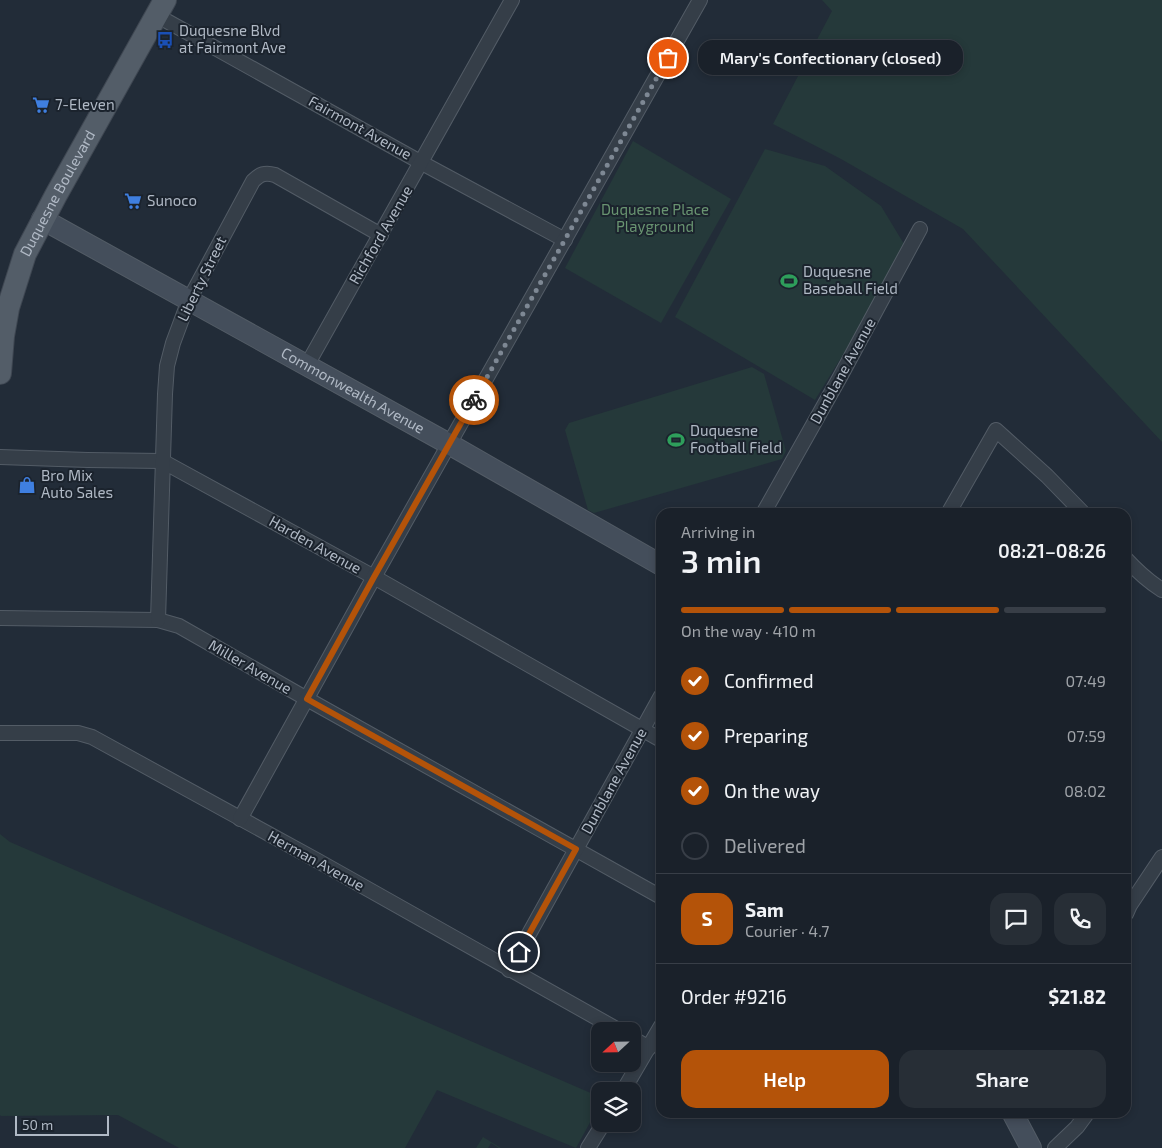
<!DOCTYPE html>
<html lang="en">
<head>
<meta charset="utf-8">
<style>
  :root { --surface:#1a212a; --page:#272e36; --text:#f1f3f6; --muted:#9fa3a8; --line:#383e47; --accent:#b45309 }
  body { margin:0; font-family:"Exo 2",sans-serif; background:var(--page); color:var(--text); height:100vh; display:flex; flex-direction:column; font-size:19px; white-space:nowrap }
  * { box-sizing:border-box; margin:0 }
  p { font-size:16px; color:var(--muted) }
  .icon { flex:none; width:28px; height:28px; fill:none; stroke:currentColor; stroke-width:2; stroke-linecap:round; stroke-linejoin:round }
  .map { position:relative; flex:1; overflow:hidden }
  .panel { position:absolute; left:656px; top:508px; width:475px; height:610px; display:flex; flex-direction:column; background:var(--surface); border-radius:15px; box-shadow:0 2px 8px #0003,0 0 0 1px var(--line) }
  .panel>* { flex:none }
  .needle { width:32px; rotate:248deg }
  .tools { position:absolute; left:591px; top:1022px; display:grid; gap:10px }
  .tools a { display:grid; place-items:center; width:50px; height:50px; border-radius:10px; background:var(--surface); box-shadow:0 2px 8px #0003,0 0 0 1px var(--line); font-size:25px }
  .scale { position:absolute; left:15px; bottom:12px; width:94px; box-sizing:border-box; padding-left:5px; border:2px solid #b0b9c5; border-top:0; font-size:14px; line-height:18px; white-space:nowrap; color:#b0b9c5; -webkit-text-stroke:4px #1b232d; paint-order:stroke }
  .pin { position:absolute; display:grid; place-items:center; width:42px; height:42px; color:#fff; margin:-21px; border:2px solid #fff; border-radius:50%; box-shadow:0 1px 5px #0007 }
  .courier { position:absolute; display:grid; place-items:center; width:50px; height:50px; margin:-25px; border:4px solid #b45309; border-radius:50%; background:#fff; color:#222; box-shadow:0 1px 6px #0007 }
  .bubble { position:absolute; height:35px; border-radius:15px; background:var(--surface); box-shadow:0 2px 8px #0003,0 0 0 1px var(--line); font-size:16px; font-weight:600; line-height:35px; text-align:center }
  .head em { font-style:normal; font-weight:600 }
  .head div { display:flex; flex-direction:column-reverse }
  .head { display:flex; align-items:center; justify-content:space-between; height:85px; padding:0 25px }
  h1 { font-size:32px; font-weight:600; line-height:38px }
  .bar { display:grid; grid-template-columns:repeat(4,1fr); gap:8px 5px; align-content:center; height:60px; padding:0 25px }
  .bar i { height:6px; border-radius:4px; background:var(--line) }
  .bar .on { background:var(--accent) }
  .bar p { grid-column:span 4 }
  .line { display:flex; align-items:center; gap:12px; padding:0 25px; border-top:1px solid var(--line) }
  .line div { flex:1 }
  .round { display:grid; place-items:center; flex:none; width:52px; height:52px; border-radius:15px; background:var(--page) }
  ol { padding:0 25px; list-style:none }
  li { display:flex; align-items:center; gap:15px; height:55px }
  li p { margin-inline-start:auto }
  li .icon { padding:5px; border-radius:50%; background:var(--accent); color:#fff; stroke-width:4 }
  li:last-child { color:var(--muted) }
  li i { width:28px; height:28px; border:2px solid var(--line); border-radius:50% }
  .primary-button { display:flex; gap:10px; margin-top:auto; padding:10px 25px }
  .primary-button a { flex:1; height:58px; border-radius:15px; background:var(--accent); color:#fff; font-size:20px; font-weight:600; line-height:58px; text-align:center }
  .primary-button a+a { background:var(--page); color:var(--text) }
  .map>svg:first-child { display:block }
  .green { fill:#25393a }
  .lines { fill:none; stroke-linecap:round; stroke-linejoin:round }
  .street-casing { stroke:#535c66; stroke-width:16 }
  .secondary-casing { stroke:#535c66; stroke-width:22 }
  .primary-casing { stroke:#3f4752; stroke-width:24 }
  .street { stroke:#353e48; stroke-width:14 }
  .secondary { stroke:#444e5b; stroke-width:20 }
  .primary { stroke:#535d68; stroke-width:22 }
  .done { stroke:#7e8894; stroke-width:5; stroke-dasharray:0 9 }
  .route { stroke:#b45309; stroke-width:6 }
  .labels { text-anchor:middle; stroke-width:4; stroke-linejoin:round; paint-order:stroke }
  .poi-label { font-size:15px; fill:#b0b9c5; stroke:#1b232d; text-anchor:start }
  .street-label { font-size:15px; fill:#b0b9c5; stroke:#1b232d }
  .park-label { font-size:15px; fill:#699471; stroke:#1b232d }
</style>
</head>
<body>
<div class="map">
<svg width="1162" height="1148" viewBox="0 0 1162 1148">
  <rect width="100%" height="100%" fill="#222c38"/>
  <g class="green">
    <path d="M822,0H1162V442L963,229L841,159L773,124L832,11Z"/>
    <path d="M633,141L731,199L661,323L565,268Z"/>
    <path d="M765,149L825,166L881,206L904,244L855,335L815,400L675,317Z"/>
    <path d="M752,367L764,374L786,451L782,459L594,513L588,510L565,430L569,423Z"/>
    <path d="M0,834L10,842L600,1097V1104L576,1148L437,1090L405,1148H179L118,1115L1,1116L0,1115Z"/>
    <path d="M483,1137L501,1148H499L491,1143L488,1148H476Z"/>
  </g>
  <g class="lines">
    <g class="street-casing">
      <g id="street">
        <path d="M156,15L422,163L565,240"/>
        <path d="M307,365L512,0"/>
        <path d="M0,457L88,460L162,461L374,577L661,740"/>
        <path d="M764,512L840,377L920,229"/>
        <path d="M949,512L996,430L1047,476L1082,512"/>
        <path d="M1126,559C1137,571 1148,581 1162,590"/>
        <path d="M0,618L158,620L179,626L307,699L661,897"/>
        <path d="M158,620L165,394L167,366L173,343L189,300L253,181C260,174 265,172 275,175L381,235"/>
        <path d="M0,733H78L92,737L318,861L620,1031"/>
        <path d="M240,819L374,577L700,0"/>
        <path d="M1126,914L1130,905L1162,857"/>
        <path d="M509,970L661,696"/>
        <path d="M632,1038L649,1048"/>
        <path d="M623,1091L661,1026"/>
        <path d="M588,1148L603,1124"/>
        <path d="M1055,1148L1077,1127L1088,1112"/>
      </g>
    </g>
    <g class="secondary-casing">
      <g id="secondary">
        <path id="s1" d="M42,219L449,444L661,565"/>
        <path d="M1012,1112L1031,1148"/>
      </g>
    </g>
    <g class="primary-casing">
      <g id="primary">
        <path id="s2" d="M0,373L3,336L8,308L25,254L56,195L165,0"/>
      </g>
    </g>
    <use href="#street" class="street"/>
    <use href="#secondary" class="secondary"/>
    <use href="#primary" class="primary"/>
  </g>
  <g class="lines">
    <path class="done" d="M474,400L668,58"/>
    <path class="route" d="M474,400L374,577L307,699L576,849L519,952"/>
  </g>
  <defs>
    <g id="bus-bare" transform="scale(1.35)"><path d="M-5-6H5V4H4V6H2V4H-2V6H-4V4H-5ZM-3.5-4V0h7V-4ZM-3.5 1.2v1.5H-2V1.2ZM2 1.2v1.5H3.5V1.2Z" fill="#1a4fb4" stroke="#1b232d" stroke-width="2.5" paint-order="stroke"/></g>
    <g id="supermarket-bare" transform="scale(1.35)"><path d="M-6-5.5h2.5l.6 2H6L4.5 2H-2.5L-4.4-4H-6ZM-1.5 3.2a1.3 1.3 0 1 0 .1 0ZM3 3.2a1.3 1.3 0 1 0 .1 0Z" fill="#3f7fe0" stroke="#1b232d" stroke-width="2.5" paint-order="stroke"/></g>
    <g id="stadium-bare" transform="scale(1.35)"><path d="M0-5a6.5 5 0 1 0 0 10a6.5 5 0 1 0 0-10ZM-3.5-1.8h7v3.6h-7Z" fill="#2e9e5b" stroke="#1b232d" stroke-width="2.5" paint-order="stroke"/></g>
    <g id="shop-bare" transform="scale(1.35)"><path d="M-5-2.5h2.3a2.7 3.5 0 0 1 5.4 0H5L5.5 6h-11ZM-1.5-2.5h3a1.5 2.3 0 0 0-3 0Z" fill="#3f7fe0" stroke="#1b232d" stroke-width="2.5" paint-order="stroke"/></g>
  </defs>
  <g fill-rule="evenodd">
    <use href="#bus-bare" x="165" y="40"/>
    <use href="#supermarket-bare" x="41" y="105"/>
    <use href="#supermarket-bare" x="133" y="201"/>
    <use href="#stadium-bare" x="789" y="281"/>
    <use href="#stadium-bare" x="676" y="440"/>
    <use href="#shop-bare" x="27" y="485"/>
  </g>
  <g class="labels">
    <g class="poi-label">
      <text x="179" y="36">Duquesne Blvd<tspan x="179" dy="17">at Fairmont Ave</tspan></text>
      <text x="55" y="110">7-Eleven</text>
      <text x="147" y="206">Sunoco</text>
      <text x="803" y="277">Duquesne<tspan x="803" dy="17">Baseball Field</tspan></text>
      <text x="690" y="436">Duquesne<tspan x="690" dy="17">Football Field</tspan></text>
      <text x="41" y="481">Bro Mix<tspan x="41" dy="17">Auto Sales</tspan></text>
    </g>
    <g class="street-label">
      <text transform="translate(360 128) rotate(29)" y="5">Fairmont Avenue</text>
      <text dy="5" stroke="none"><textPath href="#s2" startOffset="191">Duquesne Boulevard</textPath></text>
      <text transform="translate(381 235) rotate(-60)" y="5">Richford Avenue</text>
      <text transform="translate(202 279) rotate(-64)" y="5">Liberty Street</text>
      <text transform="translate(843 371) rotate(-61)" y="5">Dunblane Avenue</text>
      <text dy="5" stroke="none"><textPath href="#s1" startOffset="355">Commonwealth Avenue</textPath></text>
      <text transform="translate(315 545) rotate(29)" y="5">Harden Avenue</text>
      <text transform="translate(250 667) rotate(30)" y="5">Miller Avenue</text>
      <text transform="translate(614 781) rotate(-61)" y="5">Dunblane Avenue</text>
      <text transform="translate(316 861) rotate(29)" y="5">Herman Avenue</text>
    </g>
    <g class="park-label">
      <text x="655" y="215">Duquesne Place<tspan x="655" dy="17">Playground</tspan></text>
    </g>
  </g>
</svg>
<div class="tools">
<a><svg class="needle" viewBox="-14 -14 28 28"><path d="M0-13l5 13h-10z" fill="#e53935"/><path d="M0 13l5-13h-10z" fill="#9fa3a8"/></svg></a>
<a><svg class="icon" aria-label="layers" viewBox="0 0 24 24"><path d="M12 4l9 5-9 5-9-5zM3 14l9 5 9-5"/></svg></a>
</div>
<div class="scale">50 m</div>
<div class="pin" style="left:668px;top:58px;background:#ea580c"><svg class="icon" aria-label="bag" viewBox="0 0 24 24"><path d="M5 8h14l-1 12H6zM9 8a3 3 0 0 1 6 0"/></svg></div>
<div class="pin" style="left:519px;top:952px;background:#1f2937"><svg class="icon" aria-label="home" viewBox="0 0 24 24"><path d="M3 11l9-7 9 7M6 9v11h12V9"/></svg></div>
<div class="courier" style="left:474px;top:400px"><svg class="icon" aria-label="bike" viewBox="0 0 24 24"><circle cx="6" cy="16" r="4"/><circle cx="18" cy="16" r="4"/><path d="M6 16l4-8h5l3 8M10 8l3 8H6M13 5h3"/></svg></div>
<div class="bubble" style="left:698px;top:40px;width:265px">Mary's Confectionary (closed)</div>
<section class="panel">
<div class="head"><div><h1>3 min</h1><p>Arriving in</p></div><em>08:21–08:26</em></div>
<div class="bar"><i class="on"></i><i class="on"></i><i class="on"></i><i></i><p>On the way · 410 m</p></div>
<ol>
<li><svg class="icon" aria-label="check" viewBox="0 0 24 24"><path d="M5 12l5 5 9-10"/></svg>Confirmed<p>07:49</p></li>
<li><svg class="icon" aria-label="check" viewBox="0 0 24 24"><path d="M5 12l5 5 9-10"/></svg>Preparing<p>07:59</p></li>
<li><svg class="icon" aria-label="check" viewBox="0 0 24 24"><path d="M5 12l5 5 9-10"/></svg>On the way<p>08:02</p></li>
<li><i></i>Delivered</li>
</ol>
<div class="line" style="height:90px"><b class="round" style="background:var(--accent);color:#fff">S</b><div><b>Sam</b><p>Courier · 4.7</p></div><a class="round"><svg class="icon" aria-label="chat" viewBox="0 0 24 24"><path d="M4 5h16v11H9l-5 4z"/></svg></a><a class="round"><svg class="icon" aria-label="phone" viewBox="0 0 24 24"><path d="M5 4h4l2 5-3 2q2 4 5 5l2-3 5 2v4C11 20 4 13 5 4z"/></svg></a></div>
<div class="line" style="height:65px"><div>Order #9216</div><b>$21.82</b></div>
<div class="primary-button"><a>Help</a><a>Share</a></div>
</section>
</div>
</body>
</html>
